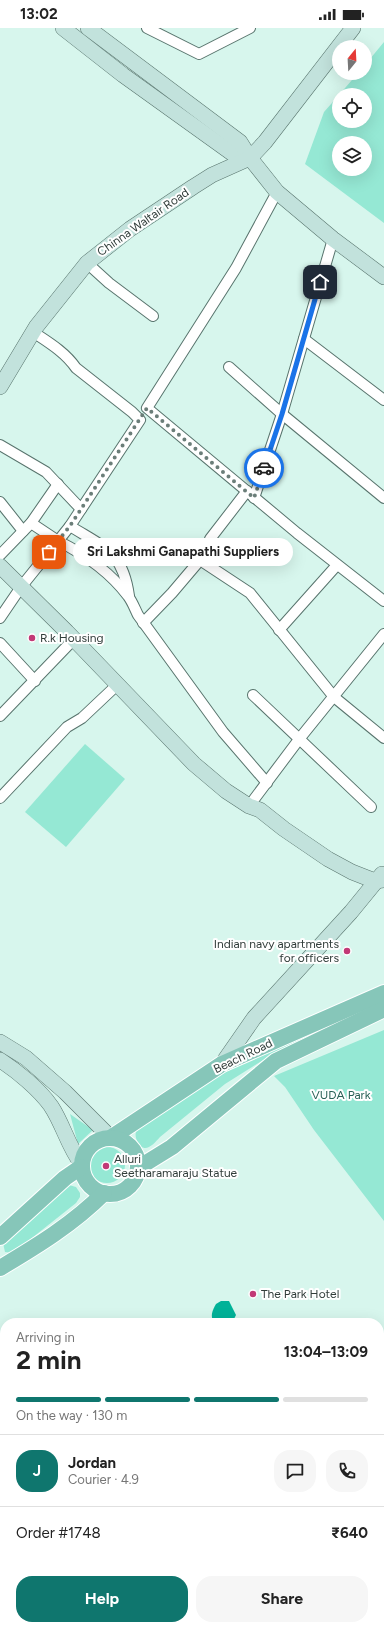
<!DOCTYPE html>
<html lang="en">
<head>
<meta charset="utf-8">
<style>
  :root { --surface:#fff; --page:#f6f6f6; --text:#222; --muted:#767676; --line:#e0e0e0; --accent:#0f766e }
  body { margin:0; font-family:Figtree,sans-serif; background:var(--page); color:var(--text); height:100vh; display:flex; flex-direction:column; font-size:15px; white-space:nowrap }
  * { box-sizing:border-box; margin:0 }
  p { font-size:13px; color:var(--muted) }
  .icon { flex:none; width:22px; height:22px; fill:none; stroke:currentColor; stroke-width:2; stroke-linecap:round; stroke-linejoin:round }
  .map { position:relative; flex:1; overflow:hidden }
  .drawer { position:absolute; left:0px; top:1290px; width:384px; height:312px; display:flex; flex-direction:column; background:var(--surface); border-radius:16px 16px 0 0; box-shadow:0 4px 16px #0002 }
  .drawer>* { flex:none }
  .needle { width:26px; rotate:18deg }
  .controls { position:absolute; left:332px; top:12px; display:grid; gap:8px }
  .controls a { display:grid; place-items:center; width:40px; height:40px; border-radius:50%; background:var(--surface); box-shadow:0 4px 16px #0002; font-size:20px }
  .pin { position:absolute; display:grid; place-items:center; width:34px; height:34px; color:#fff; margin:-17px; border-radius:8px; box-shadow:0 2px 6px #0006 }
  .courier { position:absolute; display:grid; place-items:center; width:40px; height:40px; margin:-20px; border:3px solid #1a73e8; border-radius:50%; background:#fff; color:#222; box-shadow:0 1px 5px #0007 }
  .bubble { position:absolute; height:28px; border-radius:14px; background:var(--surface); box-shadow:0 4px 16px #0002; font-size:13px; font-weight:700; line-height:28px; text-align:center }
  .summary em { font-style:normal; font-weight:700 }
  .summary div { display:flex; flex-direction:column-reverse }
  .summary { display:flex; align-items:center; justify-content:space-between; height:68px; padding:0 16px }
  h1 { font-size:26px; font-weight:700; line-height:30px }
  .bar { display:grid; grid-template-columns:repeat(4,1fr); gap:6px 4px; align-content:center; height:48px; padding:0 16px }
  .bar i { height:5px; border-radius:3px; background:var(--line) }
  .bar .on { background:var(--accent) }
  .bar p { grid-column:span 4 }
  .line { display:flex; align-items:center; gap:10px; padding:0 16px; border-top:1px solid var(--line) }
  .line div { flex:1 }
  .round { display:grid; place-items:center; flex:none; width:42px; height:42px; border-radius:16px; background:var(--page) }
  .cta { display:flex; gap:8px; margin-top:auto; padding:8px 16px }
  .cta a { flex:1; height:46px; border-radius:16px; background:var(--accent); color:#fff; font-size:16px; font-weight:700; line-height:46px; text-align:center }
  .cta a+a { background:var(--page); color:var(--text) }
  .status { display:flex; justify-content:space-between; align-items:center; height:28px; padding:0 20px; background:var(--surface); direction:ltr }
  .status svg { height:11px; fill:currentColor }
  .map>svg:first-child { display:block }
  .green { fill:#95e8d4; fill-rule:evenodd }
  .water { fill:#01b298 }
  .lines { fill:none; stroke-linecap:round; stroke-linejoin:round }
  .street-casing { stroke:#58746d; stroke-width:12 }
  .secondary-casing { stroke:#58746d; stroke-width:16 }
  .primary-casing { stroke:#fff; stroke-width:18 }
  .street { stroke:#fff; stroke-width:10 }
  .secondary { stroke:#c2e2dc; stroke-width:15 }
  .primary { stroke:#86c6b9; stroke-width:16 }
  .done { stroke:#6b7e79; stroke-width:4; stroke-dasharray:0 7.2 }
  .route { stroke:#1a73e8; stroke-width:5 }
  .poi-dot { fill:#c23976; stroke:#fff; stroke-width:1.5 }
  .labels { text-anchor:middle; stroke-width:4; stroke-linejoin:round; paint-order:stroke }
  .street-label { font-size:12px; fill:#313d3a; stroke:#fff }
  .poi-label { font-size:12px; fill:#313d3a; stroke:#fff; text-anchor:start }
  .park-label { font-size:12px; fill:#296156; stroke:#fff }
</style>
</head>
<body>
<div class="status"><b>13:02</b><svg viewBox="0 0 49 12"><path d="M0 12V9h3v3zM5 12V6h3v6zM10 12V3h3v9zM15 12V0h3v12zM26 1h20v11H26zM47 4h2v5h-2z"/></svg></div>
<div class="map">
<svg width="384" height="1602" viewBox="0 0 384 1602">
  <rect width="100%" height="100%" fill="#d7f6ed"/>
  <g class="green">
    <path d="M384,14V195L305,136L324,84L339,67V93H365V67H339L358,45H365V37ZM339,115H365V141H339Z"/>
    <path d="M85,716L125,751L66,819L25,784Z"/>
    <path d="M347,987L349,990L268,1029L225,1056L160,1109C153,1117 144,1127 137,1113C136,1110 135,1107 136,1104C139,1096 157,1087 164,1082C180,1072 196,1060 213,1051C256,1027 302,1007 347,987Z"/>
    <path d="M384,1002V1193L314,1102L285,1059L274,1048Z"/>
    <path d="M70,1086L93,1102L78,1116Z"/>
    <circle cx="107" cy="1137" r="18"/>
    <path d="M69,1157L76,1159L80,1165V1169L76,1175L13,1225L5,1224L3,1215L64,1159Z"/>
  </g>
  <g class="water">
    <path d="M221,1273H229L236,1287L232,1295H214C210,1288 212,1283 216,1276Z"/>
    <path d="M379,1480L384,1482V1602H0V1527H5V1597H379Z"/>
  </g>
  <g class="lines">
    <g class="street-casing">
      <g id="street">
        <path d="M147,0L199,26L250,0"/>
        <path d="M277,164L236,240L147,380L297,505L384,573"/>
        <path d="M87,235L109,255L153,288"/>
        <path d="M33,304C48,314 65,324 76,340L132,384L140,392L70,498L58,513C84,526 110,544 128,568C132,573 135,581 138,587L223,704L267,755"/>
        <path d="M304,311L384,372"/>
        <path d="M229,339L282,386L384,470"/>
        <path d="M0,417L46,444L81,481"/>
        <path d="M254,470L282,386L333,211"/>
        <path d="M0,474L23,503"/>
        <path d="M70,498C105,520 123,524 129,568"/>
        <path d="M210,511L247,463"/>
        <path d="M0,527L31,495L58,456"/>
        <path d="M0,590L21,559L58,513L31,495"/>
        <path d="M143,595L172,565L200,532L250,565L334,669L384,710"/>
        <path d="M279,602L337,537"/>
        <path d="M0,615L35,653"/>
        <path d="M253,667L371,779"/>
        <path d="M0,688L74,611"/>
        <path d="M0,770L67,699L82,690L117,657"/>
        <path d="M249,778L300,710L384,606"/>
      </g>
    </g>
    <g class="secondary-casing">
      <g id="secondary">
        <path d="M63,0L123,47L233,126L250,130"/>
        <path d="M88,0L240,114L250,130L277,164L333,211L384,249"/>
        <path d="M0,359L36,299L87,235L130,201L193,159L212,147L250,130L265,114L353,0"/>
        <path d="M0,538L67,604L194,736L226,763L249,778L260,782L284,801L328,831L352,844L375,853L384,852"/>
        <path d="M0,1014L26,1030L65,1064L110,1109"/>
        <path d="M0,1032C17,1043 39,1061 51,1078C63,1096 68,1118 81,1135"/>
        <path d="M222,1036L254,990L351,884L382,846"/>
      </g>
    </g>
    <g class="primary-casing">
      <g id="primary">
        <path d="M112,1109L222,1036L384,965"/>
        <circle cx="110" cy="1138" r="28"/>
        <path d="M138,1140L172,1119L276,1033L384,981"/>
        <path d="M0,1209L65,1150L81,1139"/>
        <path d="M0,1240C37,1218 73,1196 104,1165"/>
      </g>
    </g>
    <use href="#street" class="street"/>
    <use href="#secondary" class="secondary"/>
    <use href="#primary" class="primary"/>
  </g>
  <g class="lines">
    <path class="done" d="M49,524L70,498L147,380L254,470L264,440"/>
    <path class="route" d="M264,440L282,386L320,254"/>
  </g>
  <g class="poi-dot">
    <circle cx="32" cy="610" r="4"/>
    <circle cx="347" cy="923" r="4"/>
    <circle cx="106" cy="1138" r="4"/>
    <circle cx="253" cy="1266" r="4"/>
  </g>
  <g class="labels">
    <g class="street-label">
      <text transform="translate(143 194) rotate(-35)" y="4">Chinna Waltair Road</text>
      <text transform="translate(243 1028) rotate(-26)" y="4">Beach Road</text>
    </g>
    <g class="poi-label">
      <text x="40" y="614">R.k Housing</text>
      <text x="339" y="920" text-anchor="end">Indian navy apartments<tspan x="339" dy="14">for officers</tspan></text>
      <text x="114" y="1135">Alluri<tspan x="114" dy="14">Seetharamaraju Statue</tspan></text>
      <text x="261" y="1270">The Park Hotel</text>
    </g>
    <g class="park-label">
      <text x="341" y="1071">VUDA Park</text>
    </g>
  </g>
</svg>
<div class="controls">
<a><svg class="needle" viewBox="-14 -14 28 28"><path d="M0-13l5 13h-10z" fill="#e53935"/><path d="M0 13l5-13h-10z" fill="#767676"/></svg></a>
<a><svg class="icon" aria-label="locate" viewBox="0 0 24 24"><circle cx="12" cy="12" r="6"/><path d="M12 2v4M12 18v4M2 12h4M18 12h4"/></svg></a>
<a><svg class="icon" aria-label="layers" viewBox="0 0 24 24"><path d="M12 4l9 5-9 5-9-5zM3 14l9 5 9-5"/></svg></a>
</div>
<div class="pin" style="left:49px;top:524px;background:#ea580c"><svg class="icon" aria-label="bag" viewBox="0 0 24 24"><path d="M5 8h14l-1 12H6zM9 8a3 3 0 0 1 6 0"/></svg></div>
<div class="pin" style="left:320px;top:254px;background:#1f2937"><svg class="icon" aria-label="home" viewBox="0 0 24 24"><path d="M3 11l9-7 9 7M6 9v11h12V9"/></svg></div>
<div class="courier" style="left:264px;top:440px"><svg class="icon" aria-label="car" viewBox="0 0 24 24"><path d="M5 17H2v-5l4-1 3-4h7l3 4 3 1v5h-3M9 17h6M6 11h13"/><circle cx="7" cy="17" r="2"/><circle cx="17" cy="17" r="2"/></svg></div>
<div class="bubble" style="left:73px;top:510px;width:220px">Sri Lakshmi Ganapathi Suppliers</div>
<section class="drawer">
<div class="summary"><div><h1>2 min</h1><p>Arriving in</p></div><em>13:04–13:09</em></div>
<div class="bar"><i class="on"></i><i class="on"></i><i class="on"></i><i></i><p>On the way · 130 m</p></div>
<div class="line" style="height:72px"><b class="round" style="background:var(--accent);color:#fff">J</b><div><b>Jordan</b><p>Courier · 4.9</p></div><a class="round"><svg class="icon" aria-label="chat" viewBox="0 0 24 24"><path d="M4 5h16v11H9l-5 4z"/></svg></a><a class="round"><svg class="icon" aria-label="phone" viewBox="0 0 24 24"><path d="M5 4h4l2 5-3 2q2 4 5 5l2-3 5 2v4C11 20 4 13 5 4z"/></svg></a></div>
<div class="line" style="height:52px"><div>Order #1748</div><b>₹640</b></div>
<div class="cta"><a>Help</a><a>Share</a></div>
</section>
</div>
</body>
</html>
